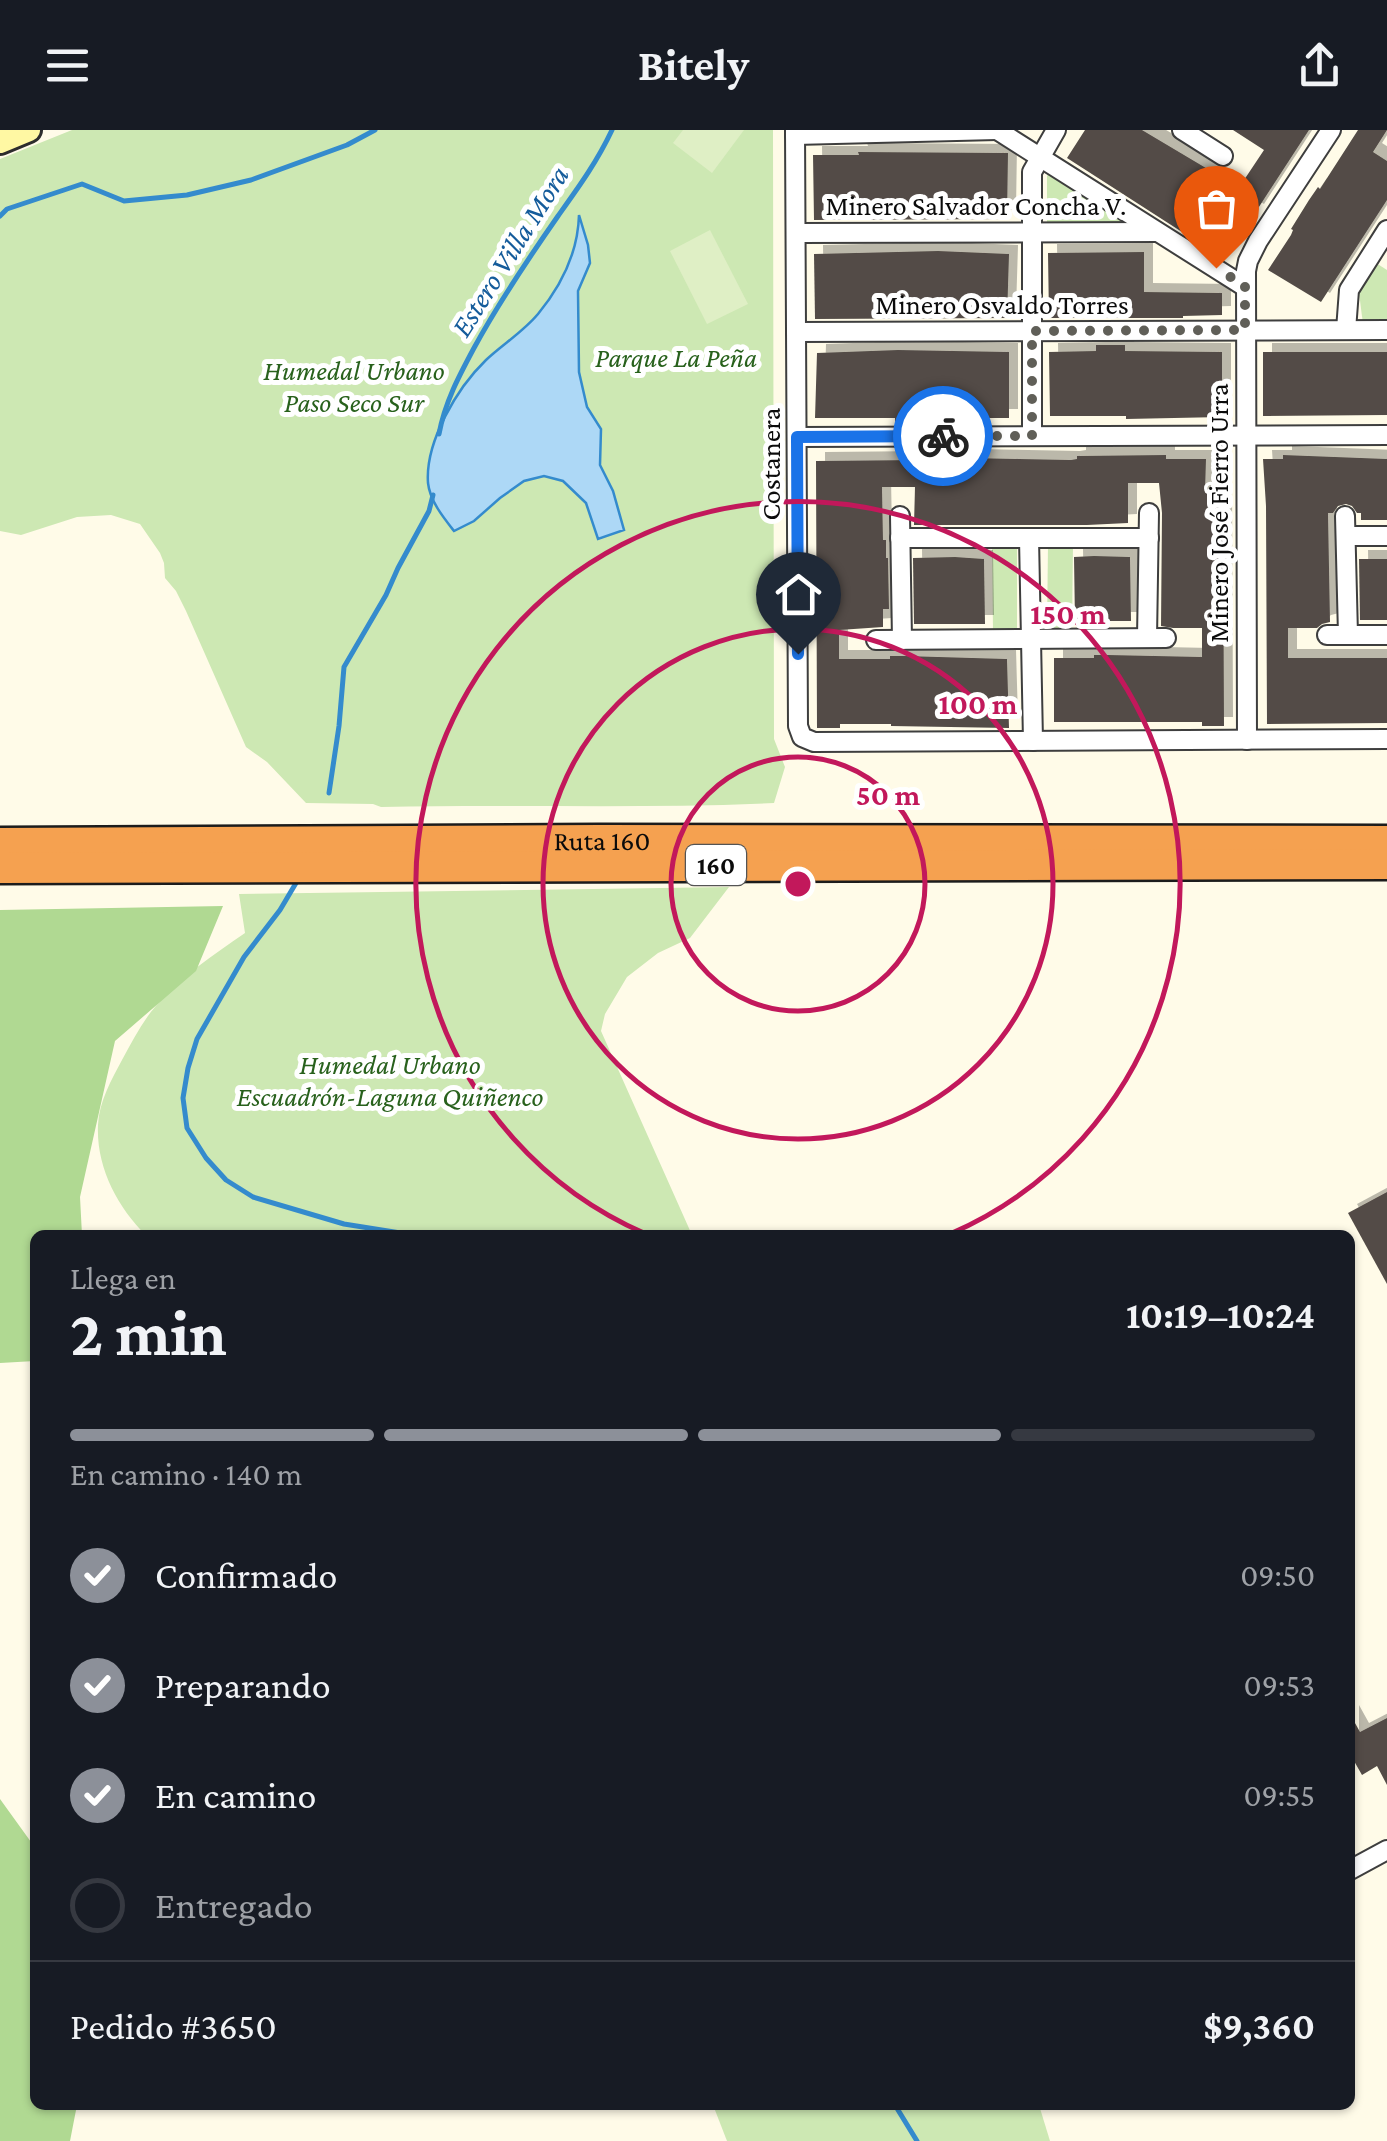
<!DOCTYPE html>
<html lang="es">
<head>
<meta charset="utf-8">
<style>
  :root { --surface:#171b24; --page:#242831; --text:#f1f3f6; --muted:#9ea1a6; --line:#363941; --accent:#8c9099 }
  body { margin:0; font-family:"Crimson Pro",serif; background:var(--page); color:var(--text); height:100vh; display:flex; flex-direction:column; font-size:38px; white-space:nowrap }
  * { box-sizing:border-box; margin:0 }
  p { font-size:32px; color:var(--muted) }
  .icon { flex:none; width:55px; height:55px; fill:none; stroke:currentColor; stroke-width:2; stroke-linecap:round; stroke-linejoin:round }
  .map { position:relative; flex:1; overflow:hidden }
  .details { position:absolute; left:30px; top:1100px; width:1325px; height:880px; display:flex; flex-direction:column; background:var(--surface); border-radius:15px; box-shadow:0 2px 8px #0004 }
  .details>* { flex:none }
  .pin { position:absolute; display:grid; place-items:center; width:85px; height:85px; color:#fff; margin:-102px -42px; border-radius:50% 50% 50% 0; rotate:-45deg; box-shadow:0 0 10px #0007 }
  .pin .icon { rotate:45deg }
  .courier { position:absolute; display:grid; place-items:center; width:100px; height:100px; margin:-50px; border:8px solid #1a73e8; border-radius:50%; background:#fff; color:#222; box-shadow:0 2px 12px #0007 }
  .overview em { font-style:normal; font-weight:700 }
  .overview div { display:flex; flex-direction:column-reverse }
  .overview { display:flex; align-items:center; justify-content:space-between; height:170px; padding:0 40px }
  h1 { font-size:65px; font-weight:700; line-height:75px }
  .bar { display:grid; grid-template-columns:repeat(4,1fr); gap:15px 10px; align-content:center; height:120px; padding:0 40px }
  .bar i { height:12px; border-radius:8px; background:var(--line) }
  .bar .on { background:var(--accent) }
  .bar p { grid-column:span 4 }
  .line { display:flex; align-items:center; gap:25px; padding:0 40px; border-top:2px solid var(--line) }
  .line div { flex:1 }
  ol { padding:0 40px; list-style:none }
  li { display:flex; align-items:center; gap:30px; height:110px }
  li p { margin-inline-start:auto }
  li .icon { padding:10px; border-radius:50%; background:var(--accent); color:#fff; stroke-width:4 }
  li:last-child { color:var(--muted) }
  li i { width:55px; height:55px; border:5px solid var(--line); border-radius:50% }
  header { display:flex; justify-content:space-between; align-items:center; height:130px; padding:0 40px; background:var(--surface); font-size:45px; font-weight:700 }
  .map>svg:first-child { display:block }
  .green { fill:#cde8b3 }
  .forest { fill:#b0d992 }
  .pitch { fill:#dfefc5 }
  .water { fill:#add8f6; stroke:#348bcd; stroke-width:2.5 }
  .lines { fill:none; stroke-linecap:round; stroke-linejoin:round }
  .stream { stroke:#348bcd; stroke-width:5 }
  .building { fill:#534c47; filter:url(#shadow) }
  .minor-casing { stroke:#3e3e3e; stroke-width:22 }
  .secondary-casing { stroke:#2d2d2d; stroke-width:28 }
  .motorway-casing { stroke:#1c1c1c; stroke-width:35 }
  .minor { stroke:#fff; stroke-width:18 }
  .secondary { stroke:#fff8a3; stroke-width:22 }
  .motorway { stroke:#f5a150; stroke-width:30 }
  .done { stroke:#605f58; stroke-width:10; stroke-dasharray:0 18 }
  .route { stroke:#1a73e8; stroke-width:12 }
  .ring { fill:none; stroke:#c2185b; stroke-width:5 }
  .labels { text-anchor:middle; stroke-width:10; stroke-linejoin:round; paint-order:stroke }
  .shield { fill:#fff; stroke:#545454; stroke-width:2.5 }
  .shield-label { font-size:25px; font-weight:bold; fill:#0b0b0b }
  .street-label { font-size:28px; fill:#0b0b0b; stroke:#fff }
  .park-label { font-size:28px; font-style:italic; fill:#28611c; stroke:#fff }
  .water-label { font-size:30px; font-style:italic; fill:#155c9b; stroke:#fff }
  .centre { fill:#c2185b; stroke:#fff; stroke-width:5 }
  .ring-label { font-size:30px; text-anchor:middle; font-weight:bold; fill:#c2185b; stroke:#fff; stroke-width:10; stroke-linejoin:round; paint-order:stroke }
</style>
</head>
<body>
<header><svg class="icon" aria-label="menu" viewBox="0 0 24 24"><path d="M4 6h16M4 12h16M4 18h16"/></svg>Bitely<svg class="icon" aria-label="share" viewBox="0 0 24 24"><path d="M12 15V3M7 8l5-5 5 5M5 13v7h14v-7"/></svg></header>
<div class="map">
<svg width="1387" height="2011" viewBox="0 0 1387 2011">
  <defs>
    <filter id="shadow"><feDropShadow dx="9" dy="-9" stdDeviation="0" flood-color="#0004"/></filter>
  </defs>
  <rect width="100%" height="100%" fill="#fffbe8"/>
  <g class="green">
    <path d="M72,0H773L774,609L785,637L774,673C643,679 512,674 381,677L373,674L306,673L267,632L246,617L186,481L176,461L165,448L164,433L160,423L140,394L111,385L77,387L21,405L0,401V29Z"/>
    <path d="M1049,42L1129,87L1128,97L1047,95V46Z"/>
    <path d="M1376,133L1387,140V194H1363L1359,163Z"/>
    <path d="M992,412L1017,415V502H993Z"/>
    <path d="M1073,413L1072,503L1049,502L1047,499L1048,415Z"/>
    <path d="M729,757L690,808L658,823L627,847L605,884L601,901L692,1105H146C117,1077 96,1036 98,995C99,971 112,949 122,930C132,912 142,892 155,877C180,847 213,825 245,803L239,764Z"/>
    <path d="M713,1975H1039L1050,2011H727Z"/>
  </g>
  <g class="forest">
    <path d="M223,776L196,841L115,911L80,1067L82,1105H35V1231L0,1233V780Z"/>
    <path d="M0,1669L31,1712L35,1726V1975H77L70,2011H0Z"/>
  </g>
  <g class="pitch">
    <path d="M683,0H744L712,43L673,13Z"/>
    <path d="M710,100L748,174L707,194L670,121Z"/>
  </g>
  <path class="water" d="M579,85L588,115L590,133L578,161L579,242L587,277L601,299L600,335L613,361L624,400L598,409L586,373L563,351L544,346L524,351L500,368L474,391L454,401C443,387 430,371 428,353C425,312 457,258 486,230C503,214 523,202 538,184C561,156 578,122 579,85Z"/>
  <g class="lines">
    <g class="stream">
      <path d="M0,86L7,79L82,54L124,71L187,65L251,50L347,15L375,0"/>
      <path d="M439,304C445,272 459,246 474,218C499,172 528,129 558,86C578,58 597,32 612,0"/>
      <path d="M329,663L339,596L344,537L386,465L398,438L429,381L433,365"/>
      <path d="M296,753L280,780L244,827L197,909L188,938L183,968L187,998L206,1028L226,1050L253,1067L344,1094L413,1105"/>
      <path d="M895,1975L917,2011"/>
    </g>
  </g>
  <g class="building">
    <path d="M1085,0H1142L1216,44L1214,47L1231,57L1196,111L1067,28Z"/>
    <path d="M1233,0H1309L1255,83L1232,68L1264,20Z"/>
    <path d="M1358,0H1387L1373,22L1387,31V70L1321,172L1268,140L1291,105L1293,100L1291,99L1309,70L1318,57L1320,59Z"/>
    <path d="M858,22L1008,23L1007,89L814,90L813,25H859Z"/>
    <path d="M938,121L1009,124L1007,188L815,189L814,124Z"/>
    <path d="M1144,122V162L1222,163V185L1183,186V188H1049L1048,123Z"/>
    <path d="M1096,215H1125V221L1222,222V287L1126,289V286H1050L1049,222L1096,221Z"/>
    <path d="M898,220L1009,222V288H930L895,292V288H815L817,223Z"/>
    <path d="M1263,222H1387V285L1263,286Z"/>
    <path d="M1166,325V329H1206L1205,363H1223L1224,596H1202V592H1054V528H1094V525H1108L1202,527V498H1173L1161,496L1162,383L1159,353H1128V393L1087,395H914L915,357H882L883,410H886V428H888L889,479H883V497L839,500V529H890V526H905L1007,529L1009,598L891,596V594H840V598H817L816,331L919,330V327L1071,330L1077,329V326Z"/>
    <path d="M1283,325L1387,329V390H1361V383H1357L1352,376L1346,374L1338,376L1333,383H1328L1330,492L1322,494L1317,498H1288V528H1387V593L1267,594L1266,376L1263,329H1283Z"/>
    <path d="M1094,426L1130,427L1131,491H1110V494L1075,492L1074,427Z"/>
    <path d="M955,427L984,429L985,494H914L913,428Z"/>
    <path d="M1359,429H1387V490H1360Z"/>
    <path d="M1387,1062V1154L1348,1083Z"/>
    <path d="M1350,1584L1360,1602L1387,1588V1655L1377,1636L1362,1645L1350,1624Z"/>
  </g>
  <g class="lines">
    <g class="minor-casing">
      <g id="minor">
        <path d="M795,0L798,596L802,607L814,612L1387,609"/>
        <path d="M997,0L1245,157"/>
        <path d="M1182,0L1223,26"/>
        <path d="M795,5L997,0"/>
        <path d="M796,103L1157,102"/>
        <path d="M1346,200L1349,160L1387,100"/>
        <path d="M796,202L1387,200"/>
        <path d="M1032,306V42L1056,0"/>
        <path d="M797,307L1387,305"/>
        <path d="M900,386L902,510"/>
        <path d="M1345,386L1348,505"/>
        <path d="M1346,406H1387"/>
        <path d="M900,408H1149"/>
        <path d="M1029,408L1033,611"/>
        <path d="M1327,505H1387"/>
        <path d="M1147,508L1149,383"/>
        <path d="M876,510L1166,508"/>
        <path d="M1247,610L1246,141L1248,131L1258,111L1331,0"/>
        <path d="M1350,1740L1387,1720"/>
      </g>
    </g>
    <g class="secondary-casing">
      <path id="secondary" d="M0,12L29,0"/>
    </g>
    <g class="motorway-casing">
      <g id="motorway">
        <path id="s1" d="M0,713L599,710L1387,711"/>
        <path d="M0,738L1387,734"/>
      </g>
    </g>
    <use href="#minor" class="minor"/>
    <use href="#secondary" class="secondary"/>
    <use href="#motorway" class="motorway"/>
  </g>
  <g class="lines">
    <path class="done" d="M943,306H1032V201L1245,200V156L1216,138"/>
    <path class="route" d="M798,524L797,307L943,306"/>
  </g>
  <g class="ring">
    <circle cx="798" cy="754" r="127"/>
    <circle cx="798" cy="754" r="255"/>
    <path d="M646 1104A382 382 0 1 1 950 1104"/>
  </g>
  <g class="labels">
    <rect class="shield" x="686" y="715" width="60" height="40" rx="8"/>
    <g class="shield-label">
      <text x="716" y="744">160</text>
    </g>
    <g class="street-label">
      <text x="976" y="85">Minero Salvador Concha V.</text>
      <text x="1002" y="184">Minero Osvaldo Torres</text>
      <text transform="translate(770 334) rotate(-90)" y="10">Costanera</text>
      <text transform="translate(1218 383) rotate(-90)" y="10">Minero José Fierro Urra</text>
      <text dy="10" stroke="none"><textPath href="#s1" startOffset="602">Ruta 160</textPath></text>
    </g>
    <g class="park-label">
      <text x="676" y="237">Parque La Peña</text>
      <text x="354" y="250">Humedal Urbano<tspan x="354" dy="32">Paso Seco Sur</tspan></text>
      <text x="390" y="944">Humedal Urbano<tspan x="390" dy="32">Escuadrón-Laguna Quiñenco</tspan></text>
    </g>
    <g class="water-label">
      <text transform="translate(510 121) rotate(-58)" y="10">Estero Villa Mora</text>
    </g>
  </g>
  <circle cx="798" cy="754" r="15" class="centre"/>
  <g class="ring-label">
    <text x="1068" y="494">150 m</text>
    <text x="978" y="584">100 m</text>
    <text x="888" y="675">50 m</text>
  </g>
</svg>
<div class="pin" style="left:1216px;top:138px;background:#ea580c"><svg class="icon" aria-label="bag" viewBox="0 0 24 24"><path d="M5 8h14l-1 12H6zM9 8a3 3 0 0 1 6 0"/></svg></div>
<div class="pin" style="left:798px;top:524px;background:#1f2937"><svg class="icon" aria-label="home" viewBox="0 0 24 24"><path d="M3 11l9-7 9 7M6 9v11h12V9"/></svg></div>
<div class="courier" style="left:943px;top:306px"><svg class="icon" aria-label="bike" viewBox="0 0 24 24"><circle cx="6" cy="16" r="4"/><circle cx="18" cy="16" r="4"/><path d="M6 16l4-8h5l3 8M10 8l3 8H6M13 5h3"/></svg></div>
<section class="details">
<div class="overview"><div><h1>2 min</h1><p>Llega en</p></div><em>10:19–10:24</em></div>
<div class="bar"><i class="on"></i><i class="on"></i><i class="on"></i><i></i><p>En camino · 140 m</p></div>
<ol>
<li><svg class="icon" aria-label="check" viewBox="0 0 24 24"><path d="M5 12l5 5 9-10"/></svg>Confirmado<p>09:50</p></li>
<li><svg class="icon" aria-label="check" viewBox="0 0 24 24"><path d="M5 12l5 5 9-10"/></svg>Preparando<p>09:53</p></li>
<li><svg class="icon" aria-label="check" viewBox="0 0 24 24"><path d="M5 12l5 5 9-10"/></svg>En camino<p>09:55</p></li>
<li><i></i>Entregado</li>
</ol>
<div class="line" style="height:130px"><div>Pedido #3650</div><b>$9,360</b></div>
</section>
</div>
</body>
</html>
